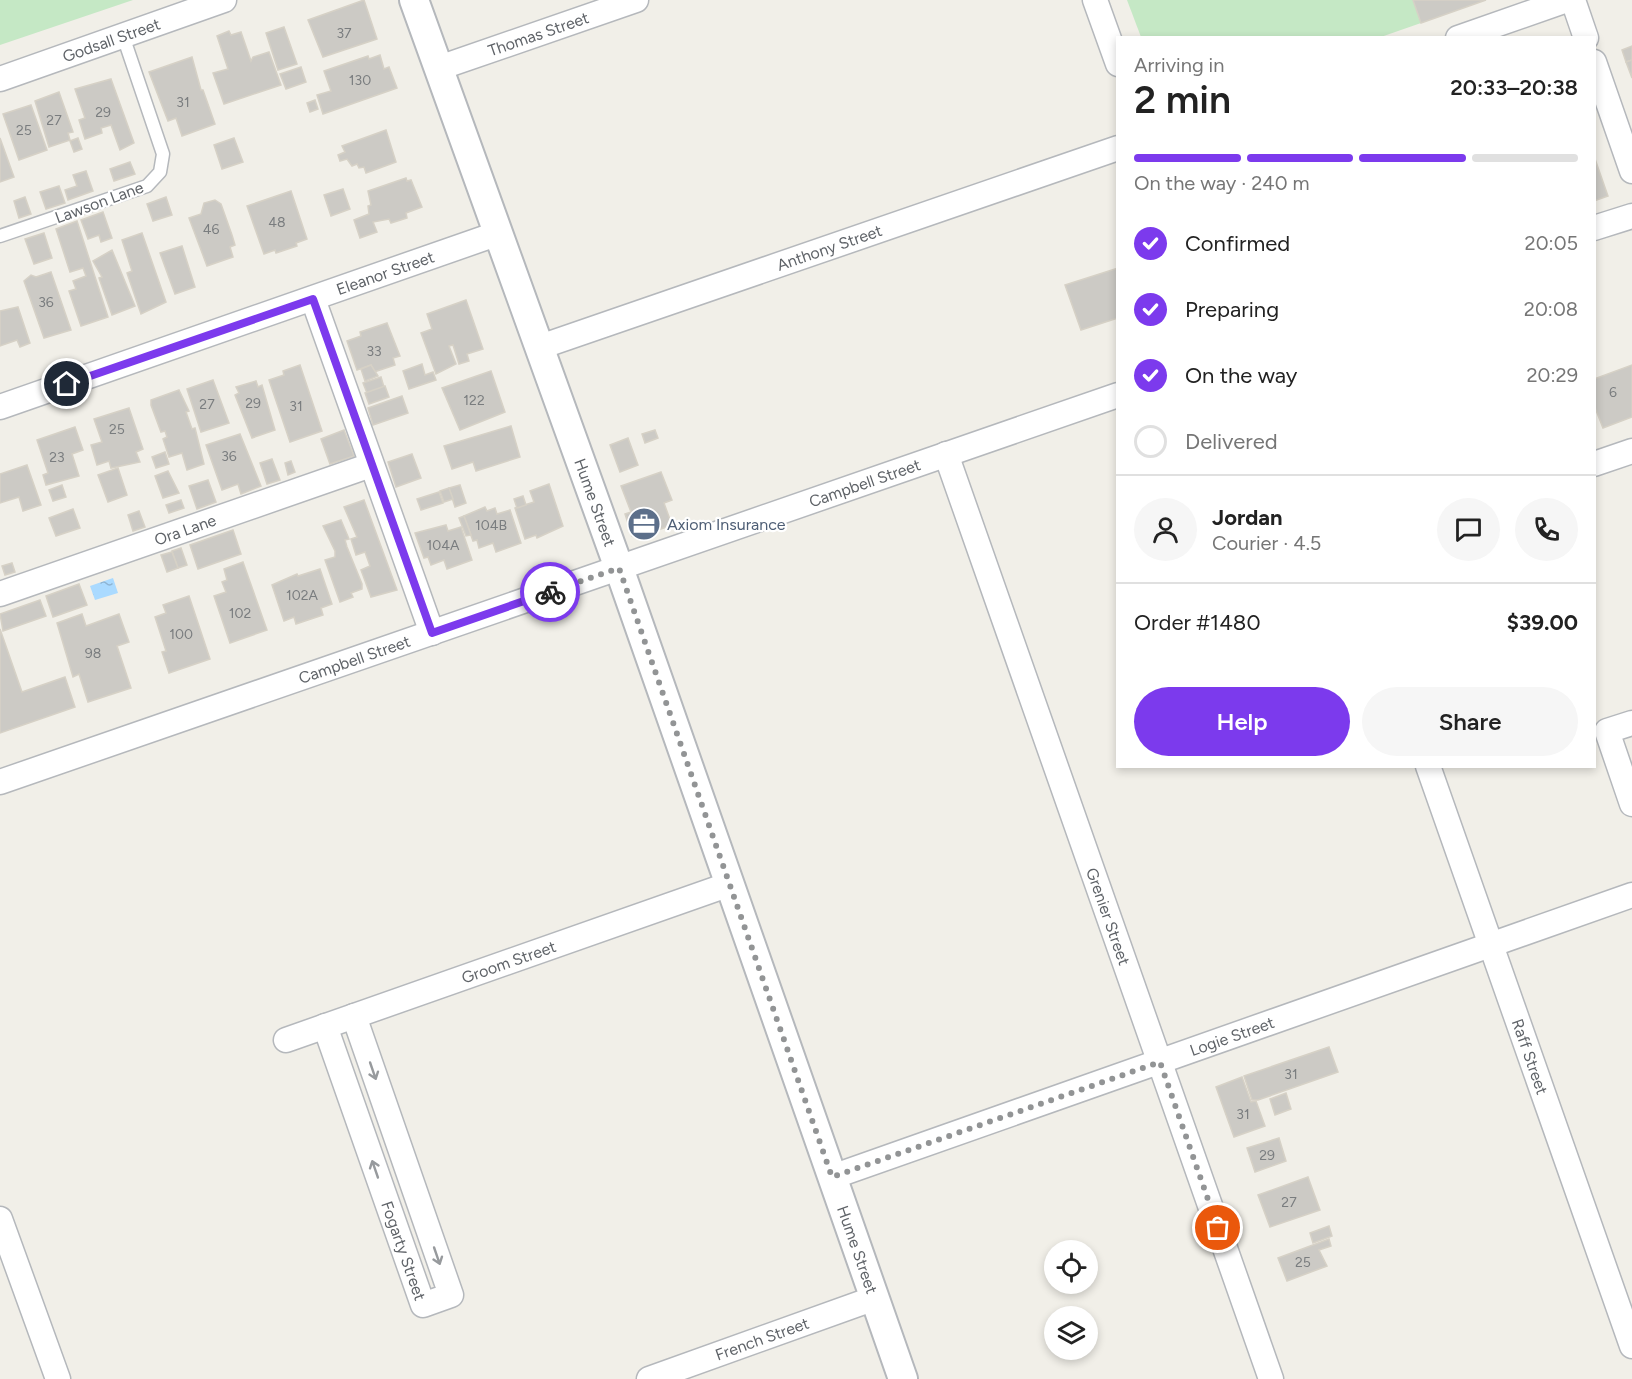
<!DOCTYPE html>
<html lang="en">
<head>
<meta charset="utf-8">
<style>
  :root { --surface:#fff; --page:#f6f6f6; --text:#222; --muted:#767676; --line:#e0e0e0; --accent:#7c3aed }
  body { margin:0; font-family:Figtree,sans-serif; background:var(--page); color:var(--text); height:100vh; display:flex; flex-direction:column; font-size:22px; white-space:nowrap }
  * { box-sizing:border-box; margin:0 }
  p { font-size:20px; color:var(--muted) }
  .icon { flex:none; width:33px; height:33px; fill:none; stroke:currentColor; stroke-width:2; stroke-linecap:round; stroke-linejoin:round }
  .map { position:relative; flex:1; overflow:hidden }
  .sheet { position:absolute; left:1116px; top:36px; width:480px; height:732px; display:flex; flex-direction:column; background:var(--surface); border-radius:0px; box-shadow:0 3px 9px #0003 }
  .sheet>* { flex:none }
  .controls { position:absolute; left:1044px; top:1240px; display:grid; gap:12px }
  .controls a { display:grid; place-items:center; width:54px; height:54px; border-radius:50%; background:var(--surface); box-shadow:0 3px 9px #0003; font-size:30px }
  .pin { position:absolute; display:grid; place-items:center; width:51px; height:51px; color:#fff; margin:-26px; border:3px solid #fff; border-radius:50%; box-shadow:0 2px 6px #0007 }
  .courier { position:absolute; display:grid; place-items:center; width:60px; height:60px; margin:-30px; border:4px solid #7c3aed; border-radius:50%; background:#fff; color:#222; box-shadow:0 2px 8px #0007 }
  .summary em { font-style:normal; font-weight:600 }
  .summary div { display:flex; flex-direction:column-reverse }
  .summary { display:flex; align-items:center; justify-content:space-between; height:102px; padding:0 18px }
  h1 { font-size:39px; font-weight:600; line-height:45px }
  .bar { display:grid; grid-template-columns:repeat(4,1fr); gap:9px 6px; align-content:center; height:72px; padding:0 18px }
  .bar i { height:8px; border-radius:4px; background:var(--line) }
  .bar .selected { background:var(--accent) }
  .bar p { grid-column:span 4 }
  .line { display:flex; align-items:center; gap:15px; padding:0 18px; border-top:2px solid var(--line) }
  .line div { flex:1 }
  .round { display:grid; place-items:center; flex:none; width:63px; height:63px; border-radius:32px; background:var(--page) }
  ol { padding:0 18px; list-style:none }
  li { display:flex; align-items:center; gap:18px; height:66px }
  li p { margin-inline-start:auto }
  li .icon { padding:6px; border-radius:50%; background:var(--accent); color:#fff; stroke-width:4 }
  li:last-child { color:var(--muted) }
  li i { width:33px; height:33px; border:3px solid var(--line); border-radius:50% }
  .action { display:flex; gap:12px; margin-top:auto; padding:12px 18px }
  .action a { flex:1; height:69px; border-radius:36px; background:var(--accent); color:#fff; font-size:24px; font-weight:600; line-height:69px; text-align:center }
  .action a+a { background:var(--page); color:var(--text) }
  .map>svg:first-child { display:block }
  .green { fill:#c5e8c5 }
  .water { fill:url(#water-ripples) }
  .building { fill:#cccac5; stroke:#d6d1c6; stroke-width:1.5 }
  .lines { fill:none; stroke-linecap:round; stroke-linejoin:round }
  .service-casing { stroke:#b5b8bc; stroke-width:15 }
  .minor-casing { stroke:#b5b8bc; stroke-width:27 }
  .tertiary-casing { stroke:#b5b8bc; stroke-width:32 }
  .service { stroke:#fff; stroke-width:12 }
  .minor { stroke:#fff; stroke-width:24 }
  .tertiary { stroke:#fff; stroke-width:28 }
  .oneway { stroke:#979a9d }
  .done { stroke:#929495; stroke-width:6; stroke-dasharray:0 10.8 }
  .route { stroke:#7c3aed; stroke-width:8 }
  .labels { text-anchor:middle; stroke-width:4.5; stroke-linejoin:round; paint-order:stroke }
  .number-label { font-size:14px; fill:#7a7d7f }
  .street-label { font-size:16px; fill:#5f6368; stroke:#fff }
  .service-label { font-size:16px; fill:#4e5e75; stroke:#fff; text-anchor:start }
</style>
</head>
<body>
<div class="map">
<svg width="1632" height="1379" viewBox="0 0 1632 1379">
  <defs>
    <pattern id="water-ripples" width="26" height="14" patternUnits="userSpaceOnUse" patternTransform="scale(1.5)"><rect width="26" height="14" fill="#aadaff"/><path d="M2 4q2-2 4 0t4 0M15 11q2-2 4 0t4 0" fill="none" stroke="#8eb4d2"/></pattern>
  </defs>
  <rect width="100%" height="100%" fill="#f1efe8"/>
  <g class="green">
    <path d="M0,0H133L0,45Z"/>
    <path d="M1127,0H1413L1421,23L1378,38L1141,37Z"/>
  </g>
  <path class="water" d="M113,578L118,593L95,600L90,586Z"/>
  <g class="building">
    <path d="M364,0L377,39L323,57L308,20Z"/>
    <path d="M1413,0H1486L1421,23Z"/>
    <path d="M284,27L297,64L278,70L266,33Z"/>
    <path d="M229,31L231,35L241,32L251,61L253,57L269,52L281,85L224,104L213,73L228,69L217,36Z"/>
    <path d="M1632,46V60L1626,62L1622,50Z"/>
    <path d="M380,55L384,69L389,67L397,88L323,114L317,95L331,91L324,71L368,56L369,59Z"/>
    <path d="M192,57L201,90H203L215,124L182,136L176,118L168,121L149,72Z"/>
    <path d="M1632,60V78L1626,62Z"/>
    <path d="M301,67L306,82L286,89L280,74Z"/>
    <path d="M111,79L134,143L120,150L111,125L101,128L102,133L85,139L79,120L85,118L75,89Z"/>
    <path d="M59,92L73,132L68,133L70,140L49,147L35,101Z"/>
    <path d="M315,100L318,109L310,112L307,103Z"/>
    <path d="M31,105L47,150L19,160L3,114Z"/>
    <path d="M386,130L396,162L366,173L364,167L359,168L357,164L352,166L347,159L340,161L338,155L345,152L342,146Z"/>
    <path d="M0,138L14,177L0,182Z"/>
    <path d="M78,138L82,149L74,152L70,141Z"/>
    <path d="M234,138L243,162L222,169L214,145Z"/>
    <path d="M1594,156L1608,196L1594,201Z"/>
    <path d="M130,162L135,174L114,181L110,169Z"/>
    <path d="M86,171L93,191L68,200L65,190L77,186L73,175Z"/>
    <path d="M406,178L407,181L411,180L422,207L406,213L407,218L391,223L389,219L373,222L377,232L360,238L354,220L369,214L368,206L371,205L368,191Z"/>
    <path d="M59,186L65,203L46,209L40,192Z"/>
    <path d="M343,189L350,209L331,216L324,195Z"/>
    <path d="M291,191L307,239L296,243L297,246L276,253L275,250L264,254L247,206Z"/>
    <path d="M25,197L31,214L19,218L14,201Z"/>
    <path d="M166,197L172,215L153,221L147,204Z"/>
    <path d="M215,200L221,204L232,235L235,245L230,247L233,257L207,266L189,218L201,214L204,203Z"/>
    <path d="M103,212L112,238L101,242L99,235L88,239L81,220Z"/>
    <path d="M77,221L108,317L81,326L69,291L76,289L73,281L86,276L83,268L70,272L56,229Z"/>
    <path d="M44,233L52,258L34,264L25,239Z"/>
    <path d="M142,233L166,302L141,314L127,273L132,271L122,240Z"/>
    <path d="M182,246L195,287L175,294L160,253Z"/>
    <path d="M112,250L135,306L112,315L99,278L102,277L93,261Z"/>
    <path d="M1118,268V318L1081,330L1065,285Z"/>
    <path d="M51,272L71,330L44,338L24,281L31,275L36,277Z"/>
    <path d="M466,300L483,349L467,354L469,361L459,364L453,345L449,346L456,364L436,374L421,333L432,329L427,314Z"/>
    <path d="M18,307L30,343L20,347L17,340L0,346V311Z"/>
    <path d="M387,323L400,356L393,358L395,365L374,372L371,365L357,370L347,341L361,336L360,332Z"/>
    <path d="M422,364L425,375L433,372L436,380L409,389L403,371Z"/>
    <path d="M300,365L322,431L290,442L269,380L284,375L283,371Z"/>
    <path d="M371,365L378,376L365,381L361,369Z"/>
    <path d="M1632,365V417L1603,428L1594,405V379Z"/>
    <path d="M491,371L505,412L460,430L442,388Z"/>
    <path d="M381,377L384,387L367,393L363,383Z"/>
    <path d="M213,380L229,423L201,432L187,389Z"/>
    <path d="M256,381L258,387L262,385L275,430L252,438L235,395L239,393L236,387Z"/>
    <path d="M385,386L389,397L369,404L365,393Z"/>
    <path d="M179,390L189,411L186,412L192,429L195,428L204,464L187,470L182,453L169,457L163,439L167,437L165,431L161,432L151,405V400Z"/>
    <path d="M402,396L408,413L373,425L368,408Z"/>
    <path d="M129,408L143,449L136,452L140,462L111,468L109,461L97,465L91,445L102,442L94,419Z"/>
    <path d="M511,426L520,457L476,471L473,462L452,469L444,446Z"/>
    <path d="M75,427L83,450L72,454L79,476L46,485L43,475L48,473L37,440Z"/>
    <path d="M344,430L354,456L330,464L321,439Z"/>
    <path d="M655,430L658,438L645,443L642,434Z"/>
    <path d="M240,434L261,486L241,494L238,484L222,490L206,445Z"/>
    <path d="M628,438L638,465L620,472L610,445Z"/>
    <path d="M165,452L169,464L156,468L152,457Z"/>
    <path d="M412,454L421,478L396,487L388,462Z"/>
    <path d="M272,459L280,480L267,484L260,463Z"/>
    <path d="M291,461L295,472L288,475L285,463Z"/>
    <path d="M27,465L41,505L23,511L19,497L0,503V474Z"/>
    <path d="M118,468L127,495L108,502L98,475Z"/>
    <path d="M168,471L179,493L163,498L155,476Z"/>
    <path d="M661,472L672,500L664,503L672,525L636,538L632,536L625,514L631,512L621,486Z"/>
    <path d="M208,480L216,502L197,509L189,486Z"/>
    <path d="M549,484L563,526L537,538L536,535L525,539L515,508L534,502L530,491Z"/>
    <path d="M62,485L66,497L53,501L49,490Z"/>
    <path d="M460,485L466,503L455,507L449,488Z"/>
    <path d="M449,488L453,499L444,502L440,491Z"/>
    <path d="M439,492L443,503L421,510L417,499Z"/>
    <path d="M523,496L526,505L517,508L514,499Z"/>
    <path d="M181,500L184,508L169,513L166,505Z"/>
    <path d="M364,500L397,590L371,597L361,570L370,566L365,552L356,555L351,539L357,537L344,507Z"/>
    <path d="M485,507L487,511L495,508L497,514L510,510L521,543L496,552L493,543L479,548L477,540L473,541L464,516Z"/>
    <path d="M73,509L80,528L56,536L49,518Z"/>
    <path d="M139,511L145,527L133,531L128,515Z"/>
    <path d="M464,516L471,535L466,536L459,518Z"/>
    <path d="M341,520L349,539L345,540L347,547L362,584V589L351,593L353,597L340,602L325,560L335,557V551L323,526Z"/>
    <path d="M446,525L448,531L461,527L472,560L447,569L444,560L431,565L428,557L424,558L415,533Z"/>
    <path d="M233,530L241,554L198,569L190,545Z"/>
    <path d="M181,548L187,565L178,568L172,551Z"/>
    <path d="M172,552L178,568L167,572L161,555Z"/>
    <path d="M243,562L267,630L230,643L214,596L226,592L222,582L227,580L224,569Z"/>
    <path d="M12,563L15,572L5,575L2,566Z"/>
    <path d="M320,569L332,604L321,608L323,615L296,624L294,617L284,621L272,585L297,574L298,576Z"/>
    <path d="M79,584L87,605L53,617L46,596Z"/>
    <path d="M189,596L210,659L169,673L162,652L166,651L155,617L166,613L163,605Z"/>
    <path d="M40,600L46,616L3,631L0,614Z"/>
    <path d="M82,614L86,626L119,614L129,642L117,646L131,688L88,702L79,674L73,677L57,623Z"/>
    <path d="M0,629L22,692L65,677L75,707L0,733Z"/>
    <path d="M1329,1047L1338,1072L1258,1100H1252L1244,1076Z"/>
    <path d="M1242,1077L1251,1102L1256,1101L1265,1126L1234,1137L1216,1087Z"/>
    <path d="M1286,1093L1291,1109L1275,1115L1270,1099Z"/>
    <path d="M1279,1138L1286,1161L1255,1172L1247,1148Z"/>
    <path d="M1308,1177L1320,1210L1270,1227L1258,1195Z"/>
    <path d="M1329,1226L1332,1236L1313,1243L1310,1233Z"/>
    <path d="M1329,1239L1331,1246L1319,1250L1327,1266L1287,1281L1278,1258Z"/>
  </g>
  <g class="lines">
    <g class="service-casing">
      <path id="service" d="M0,236L147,186L160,172L163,154L123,36"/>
    </g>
    <g class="minor-casing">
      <g id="minor">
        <path d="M1095,0L1118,64"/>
        <path d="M1573,0L1586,38"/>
        <path d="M1458,38L1567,0"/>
        <path d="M1594,62L1632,171"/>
        <path id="s1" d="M439,68L636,0"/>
        <path id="s2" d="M0,79L224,0"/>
        <path d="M1594,228L1632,216"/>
        <path d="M313,299L432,633"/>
        <path id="s3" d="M540,347L1118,148"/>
        <path id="s4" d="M0,407L499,233"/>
        <path id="s5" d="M946,454L1271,1379"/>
        <path d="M1594,464L1632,451"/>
        <path id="s6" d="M0,594L371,465"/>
        <path d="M1632,723L1607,731L1632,804"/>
        <path id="s7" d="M1428,766L1632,1346"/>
        <path id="s8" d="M0,782L1118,395"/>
        <path id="s9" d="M325,1026L423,1305L451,1295L354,1016"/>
        <path id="s10" d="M286,1040L730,884"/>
        <path id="s11" d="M832,1177L1632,895"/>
        <path d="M0,1219L58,1379"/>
        <path id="s12" d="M649,1379L875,1298"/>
      </g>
    </g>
    <g class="tertiary-casing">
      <g id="tertiary">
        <path id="s13" d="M414,0L619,568L903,1379"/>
      </g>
    </g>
    <use href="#service" class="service"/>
    <use href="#minor" class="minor"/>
    <use href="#tertiary" class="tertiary"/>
  </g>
  <defs><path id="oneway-shaft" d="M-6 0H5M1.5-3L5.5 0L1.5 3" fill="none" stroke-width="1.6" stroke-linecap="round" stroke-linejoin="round" transform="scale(1.5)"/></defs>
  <g class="oneway">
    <use href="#oneway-shaft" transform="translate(373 1071) rotate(71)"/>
    <use href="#oneway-shaft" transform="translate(375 1169) rotate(-109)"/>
    <use href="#oneway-shaft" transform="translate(437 1256) rotate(71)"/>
  </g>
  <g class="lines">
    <path class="done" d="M550,592L619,568L832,1177L1160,1062L1218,1228"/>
    <path class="route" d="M67,384L313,299L432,633L550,592"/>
  </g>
  <defs>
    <g id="office-disc" transform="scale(1.725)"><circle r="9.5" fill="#5c6f8a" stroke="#fff"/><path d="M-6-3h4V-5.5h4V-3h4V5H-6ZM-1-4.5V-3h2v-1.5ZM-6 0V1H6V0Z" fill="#fff"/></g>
  </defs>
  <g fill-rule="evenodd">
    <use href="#office-disc" x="644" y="524"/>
  </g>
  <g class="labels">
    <g class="number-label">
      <text x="344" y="38">37</text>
      <text x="360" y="85">130</text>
      <text x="183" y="107">31</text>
      <text x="103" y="117">29</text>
      <text x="54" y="125">27</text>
      <text x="24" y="135">25</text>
      <text x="277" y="227">48</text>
      <text x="211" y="234">46</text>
      <text x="46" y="307">36</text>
      <text x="374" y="356">33</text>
      <text x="1613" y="397">6</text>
      <text x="474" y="405">122</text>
      <text x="253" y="408">29</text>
      <text x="207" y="409">27</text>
      <text x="296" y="411">31</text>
      <text x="117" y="434">25</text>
      <text x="229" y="461">36</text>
      <text x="57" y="462">23</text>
      <text x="491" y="530">104B</text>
      <text x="443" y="550">104A</text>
      <text x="302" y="600">102A</text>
      <text x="240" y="618">102</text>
      <text x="181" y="639">100</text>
      <text x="93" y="658">98</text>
      <text x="1291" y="1079">31</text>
      <text x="1243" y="1119">31</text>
      <text x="1267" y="1160">29</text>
      <text x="1289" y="1207">27</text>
      <text x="1303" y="1267">25</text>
    </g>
    <g class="street-label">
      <text dy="6" stroke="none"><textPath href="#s1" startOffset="105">Thomas Street</textPath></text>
      <text dy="6" stroke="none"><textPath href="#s2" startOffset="118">Godsall Street</textPath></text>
      <text transform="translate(99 202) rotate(-20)" y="6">Lawson Lane</text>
      <text dy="6" stroke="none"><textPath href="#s3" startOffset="306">Anthony Street</textPath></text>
      <text dy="6" stroke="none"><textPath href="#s4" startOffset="408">Eleanor Street</textPath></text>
      <text dy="6" stroke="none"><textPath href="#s8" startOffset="915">Campbell Street</textPath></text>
      <text dy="6" stroke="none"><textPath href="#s13" startOffset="534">Hume Street</textPath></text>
      <text dy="6" stroke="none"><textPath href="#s6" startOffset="196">Ora Lane</textPath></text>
      <text dy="6" stroke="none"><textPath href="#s8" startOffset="375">Campbell Street</textPath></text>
      <text dy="6" stroke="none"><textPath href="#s5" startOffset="490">Grenier Street</textPath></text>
      <text dy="6" stroke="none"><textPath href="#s10" startOffset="236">Groom Street</textPath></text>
      <text dy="6" stroke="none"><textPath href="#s11" startOffset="424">Logie Street</textPath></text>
      <text dy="6" stroke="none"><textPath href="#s7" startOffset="308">Raff Street</textPath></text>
      <text dy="6" stroke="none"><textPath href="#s9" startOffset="238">Fogarty Street</textPath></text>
      <text dy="6" stroke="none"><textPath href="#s13" startOffset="1326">Hume Street</textPath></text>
      <text dy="6" stroke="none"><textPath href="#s12" startOffset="120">French Street</textPath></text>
    </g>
    <g class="service-label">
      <text x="667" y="530">Axiom Insurance</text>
    </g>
  </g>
</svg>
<div class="controls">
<a><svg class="icon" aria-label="locate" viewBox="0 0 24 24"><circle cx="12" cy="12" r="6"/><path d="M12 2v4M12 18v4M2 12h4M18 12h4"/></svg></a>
<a><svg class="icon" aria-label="layers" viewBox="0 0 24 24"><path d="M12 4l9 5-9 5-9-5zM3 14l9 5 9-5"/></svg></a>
</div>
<div class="pin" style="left:1218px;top:1228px;background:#ea580c"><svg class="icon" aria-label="bag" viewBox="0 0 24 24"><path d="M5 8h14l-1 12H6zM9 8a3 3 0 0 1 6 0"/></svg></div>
<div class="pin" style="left:67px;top:384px;background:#1f2937"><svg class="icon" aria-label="home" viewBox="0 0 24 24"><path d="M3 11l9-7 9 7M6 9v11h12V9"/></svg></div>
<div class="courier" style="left:550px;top:592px"><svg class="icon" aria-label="bike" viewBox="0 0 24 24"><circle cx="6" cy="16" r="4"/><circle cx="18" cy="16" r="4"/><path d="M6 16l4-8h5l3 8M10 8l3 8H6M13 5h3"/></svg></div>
<section class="sheet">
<div class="summary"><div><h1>2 min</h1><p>Arriving in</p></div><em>20:33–20:38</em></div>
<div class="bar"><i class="selected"></i><i class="selected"></i><i class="selected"></i><i></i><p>On the way · 240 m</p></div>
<ol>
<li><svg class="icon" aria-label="check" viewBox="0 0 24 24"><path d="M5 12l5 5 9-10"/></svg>Confirmed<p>20:05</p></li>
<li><svg class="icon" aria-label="check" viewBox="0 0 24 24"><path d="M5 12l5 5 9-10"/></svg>Preparing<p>20:08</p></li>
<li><svg class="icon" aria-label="check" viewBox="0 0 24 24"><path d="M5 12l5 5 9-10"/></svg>On the way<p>20:29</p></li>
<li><i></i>Delivered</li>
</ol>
<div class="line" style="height:108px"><a class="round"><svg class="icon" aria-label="person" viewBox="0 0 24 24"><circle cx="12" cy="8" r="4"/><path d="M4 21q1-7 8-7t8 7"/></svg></a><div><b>Jordan</b><p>Courier · 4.5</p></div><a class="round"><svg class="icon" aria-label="chat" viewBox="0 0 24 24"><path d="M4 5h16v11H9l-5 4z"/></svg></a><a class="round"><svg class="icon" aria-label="phone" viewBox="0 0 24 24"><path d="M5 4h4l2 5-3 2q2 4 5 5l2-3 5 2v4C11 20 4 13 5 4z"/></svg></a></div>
<div class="line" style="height:78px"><div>Order #1480</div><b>$39.00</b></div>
<div class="action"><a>Help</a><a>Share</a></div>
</section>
</div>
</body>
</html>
